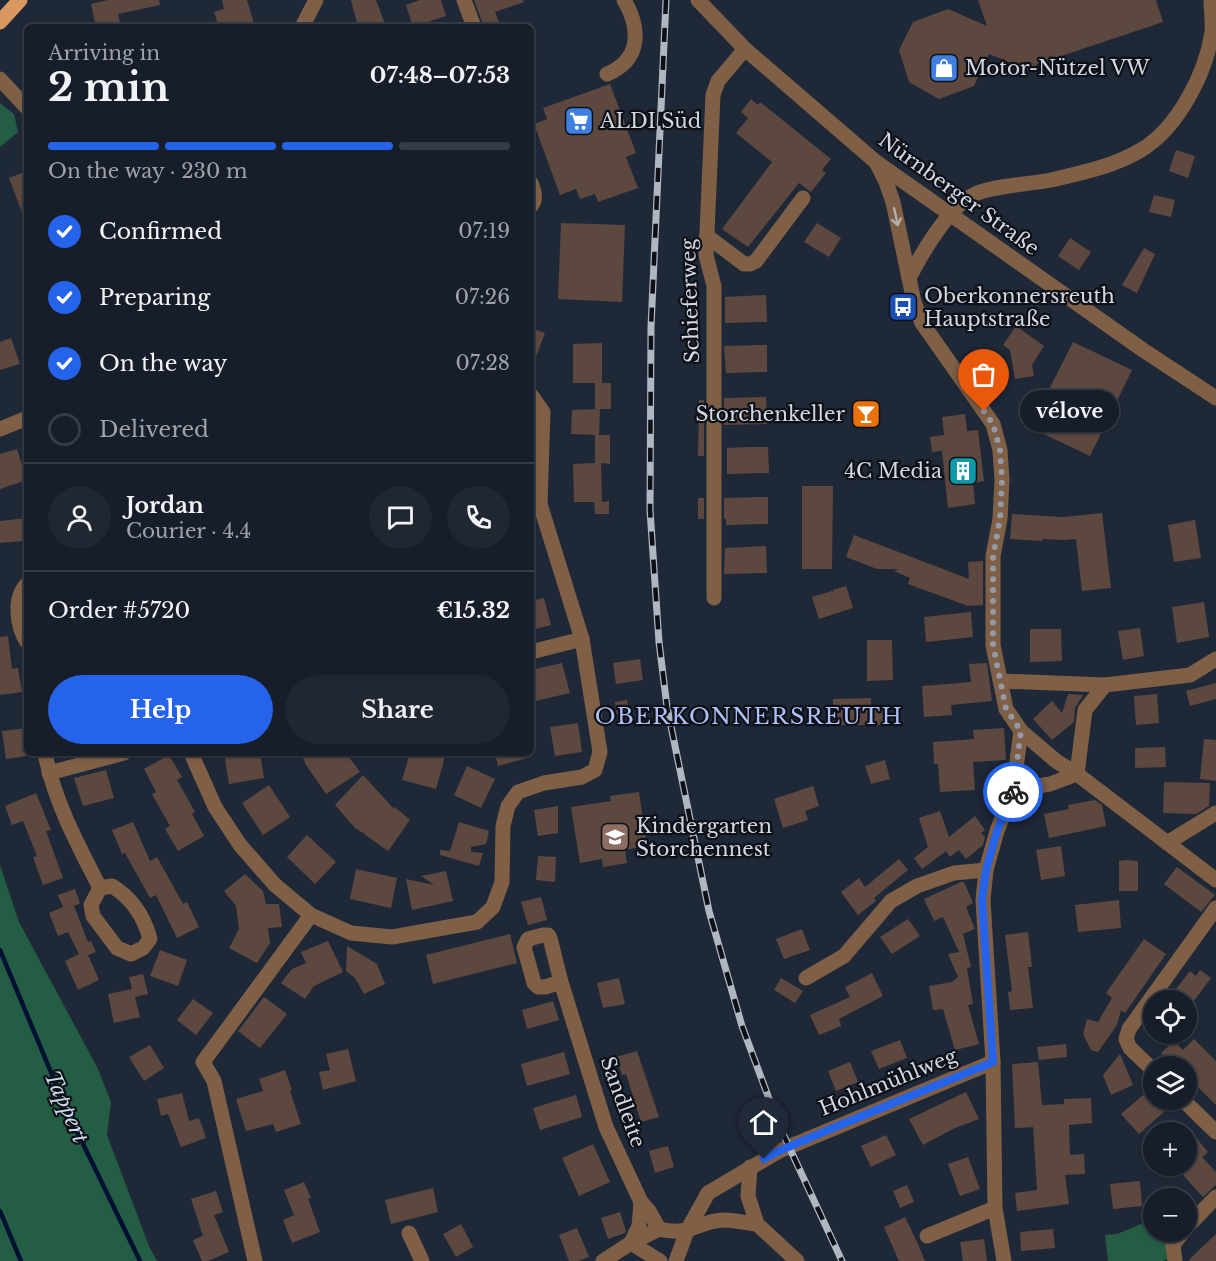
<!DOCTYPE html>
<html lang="en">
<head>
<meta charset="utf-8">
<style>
  :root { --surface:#171e29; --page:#202731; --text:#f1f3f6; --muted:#9ea2a8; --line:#363c46; --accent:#2563eb }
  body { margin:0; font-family:"Libre Baskerville",serif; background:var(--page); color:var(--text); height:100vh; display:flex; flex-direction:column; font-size:22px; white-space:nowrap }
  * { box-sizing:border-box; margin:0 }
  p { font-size:20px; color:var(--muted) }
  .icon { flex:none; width:33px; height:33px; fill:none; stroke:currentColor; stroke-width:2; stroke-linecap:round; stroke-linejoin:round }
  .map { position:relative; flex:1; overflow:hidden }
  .panel { position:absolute; left:24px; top:24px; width:510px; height:732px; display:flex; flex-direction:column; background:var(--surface); border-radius:9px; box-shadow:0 2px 4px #0004,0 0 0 2px var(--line) }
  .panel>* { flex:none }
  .buttons { position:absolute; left:1143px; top:990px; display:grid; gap:12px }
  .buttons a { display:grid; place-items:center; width:54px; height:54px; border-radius:50%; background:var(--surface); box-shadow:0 2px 4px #0004,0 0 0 2px var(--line); font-size:30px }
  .pin { position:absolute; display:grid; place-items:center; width:51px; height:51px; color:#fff; margin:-62px -26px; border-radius:50% 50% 50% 0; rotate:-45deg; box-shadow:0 0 6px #0007 }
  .pin .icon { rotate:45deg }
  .courier { position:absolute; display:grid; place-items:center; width:60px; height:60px; margin:-30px; border:4px solid #2563eb; border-radius:50%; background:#fff; color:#222; box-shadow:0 2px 8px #0007 }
  .bubble { position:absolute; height:42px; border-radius:21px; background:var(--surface); box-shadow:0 2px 4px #0004,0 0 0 2px var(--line); font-size:20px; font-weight:800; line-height:42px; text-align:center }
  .overview em { font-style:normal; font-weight:800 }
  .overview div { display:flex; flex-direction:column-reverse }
  .overview { display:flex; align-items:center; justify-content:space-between; height:102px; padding:0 24px }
  h1 { font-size:39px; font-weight:800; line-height:45px }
  .bar { display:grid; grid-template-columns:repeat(4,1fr); gap:9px 6px; align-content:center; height:72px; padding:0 24px }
  .bar i { height:8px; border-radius:4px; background:var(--line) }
  .bar .active { background:var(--accent) }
  .bar p { grid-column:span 4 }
  .line { display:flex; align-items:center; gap:15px; padding:0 24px; border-top:2px solid var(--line) }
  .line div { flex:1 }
  .round { display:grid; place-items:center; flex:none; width:63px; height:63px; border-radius:32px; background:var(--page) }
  ol { padding:0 24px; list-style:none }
  li { display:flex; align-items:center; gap:18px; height:66px }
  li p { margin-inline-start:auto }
  li .icon { padding:6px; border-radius:50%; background:var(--accent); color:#fff; stroke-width:4 }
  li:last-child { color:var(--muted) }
  li i { width:33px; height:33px; border:3px solid var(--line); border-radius:50% }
  .button { display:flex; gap:12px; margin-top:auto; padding:12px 24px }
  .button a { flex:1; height:69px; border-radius:36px; background:var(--accent); color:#fff; font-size:24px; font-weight:800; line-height:69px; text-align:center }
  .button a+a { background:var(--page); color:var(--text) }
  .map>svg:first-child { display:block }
  .green { fill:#235d44 }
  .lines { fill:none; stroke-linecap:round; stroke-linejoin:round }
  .stream { stroke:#001033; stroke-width:4.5 }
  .building { fill:#5d4840 }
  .minor { stroke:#7f6046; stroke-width:15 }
  .major { stroke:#d8985f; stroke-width:15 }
  .rail-casing { stroke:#b0b7c2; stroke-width:7 }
  .rail { stroke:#0d1017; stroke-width:4.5; stroke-dasharray:14; stroke-linecap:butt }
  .oneway { stroke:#b5aeab }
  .done { stroke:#939aa6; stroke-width:6; stroke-dasharray:0 10.8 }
  .route { stroke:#2563eb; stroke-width:8 }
  .labels { text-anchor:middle; stroke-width:4.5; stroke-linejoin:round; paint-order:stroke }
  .poi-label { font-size:20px; fill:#d2d8e2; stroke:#0d1017; text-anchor:start }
  .street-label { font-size:20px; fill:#d2d8e2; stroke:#0d1017 }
  .water-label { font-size:21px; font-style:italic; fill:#cddbef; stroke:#0d1017 }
  .quarter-label { font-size:22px; letter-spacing:1.5px; fill:#aebff6; stroke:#0d1017 }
</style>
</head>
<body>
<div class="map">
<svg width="1216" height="1261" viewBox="0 0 1216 1261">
  <rect width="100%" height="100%" fill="#1f2837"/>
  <g class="green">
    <path d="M0,103L14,114L18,132L0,147Z"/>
    <path d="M0,865L19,922L97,1067L111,1102L107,1135L149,1246L157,1261H0Z"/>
    <path d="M1153,1219L1154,1232H1183L1174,1256L1163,1261H1108L1105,1235L1117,1234Z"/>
  </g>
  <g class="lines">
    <g class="stream">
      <path d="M0,950L68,1113L140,1261"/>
      <path d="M0,1211L21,1261"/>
    </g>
  </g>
  <g class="building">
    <path d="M108,0H159L160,5L118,14L121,27H96L91,4Z"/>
    <path d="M222,0H247L255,27H219L214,12L224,9Z"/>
    <path d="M351,0H376L386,27H358Z"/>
    <path d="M420,0H441L446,16L413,27L406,5Z"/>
    <path d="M474,0H523L524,2L495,12L501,27H484Z"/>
    <path d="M978,0H1156L1163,22L1037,64L1033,72L989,54L974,86L939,99L909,82L899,50L913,22L948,9L987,26Z"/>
    <path d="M610,84L636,153L626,157L638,188L598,202L595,194L580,199L576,189L560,195L534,124L547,119L543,108Z"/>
    <path d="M751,99L758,105L760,102L831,159L822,170L826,173L811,192L799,183L748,247L722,229L772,162L736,133L748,118L741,112Z"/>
    <path d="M1176,150L1195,156L1188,178L1169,171Z"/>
    <path d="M27,171V223H26L9,178Z"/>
    <path d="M1154,195L1175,200L1171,217L1149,212Z"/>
    <path d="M561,223L625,225L622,302L558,299Z"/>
    <path d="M817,223L841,238L829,257L804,242Z"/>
    <path d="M1070,238L1091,252L1079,270L1058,256Z"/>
    <path d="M1144,248L1155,254L1137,293L1122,285Z"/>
    <path d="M766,295L767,322L725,323V297Z"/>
    <path d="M1016,326L1044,346L1032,365L1034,376L1015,379L1010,350L1003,345Z"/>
    <path d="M531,328L545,333L532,367H531Z"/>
    <path d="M11,338L20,364L0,370V342Z"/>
    <path d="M1073,342L1132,370L1090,456L1023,424L1037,397L1039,409Z"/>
    <path d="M602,343V383H611V409H595V383H573V344Z"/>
    <path d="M767,345V372L726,373L724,346Z"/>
    <path d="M766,397L767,424L724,425V398Z"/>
    <path d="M699,400H704V456H698Z"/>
    <path d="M600,409L599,435H610V464L601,463L602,502L609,501V514H595L594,502H599H574L573,464L595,463V435L571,434L572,410Z"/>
    <path d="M965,414L967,431L978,430L984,481L973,483L975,504L948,508L942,451L932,452L930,437L944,435L942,417Z"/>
    <path d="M749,447H768L769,473L727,474V448Z"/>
    <path d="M17,449L27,480L0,489V454Z"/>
    <path d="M802,486H833L832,569H802Z"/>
    <path d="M768,497V524L726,525V519H724V498Z"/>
    <rect x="698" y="498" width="6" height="21"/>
    <path d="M1102,513L1111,588L1082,591L1076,539L1064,540L1042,539V541L1010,539L1012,514L1063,517Z"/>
    <path d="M27,518V534H23L24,541L0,543V521Z"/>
    <path d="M1195,520L1201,558L1174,562L1168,525Z"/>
    <path d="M854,535L969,579L968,562L983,561V605L968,606L908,584L910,578L894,571L899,569H877L846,557Z"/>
    <path d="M766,546L767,573L724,574L725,548Z"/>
    <path d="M846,586L853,608L819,619L812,597L832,591V593L833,590Z"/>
    <path d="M544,598L551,625L531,630V601Z"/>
    <path d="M1204,602L1209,637L1177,643L1172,607Z"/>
    <path d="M971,612L973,637L926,642L924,617Z"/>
    <path d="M1140,628L1144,656L1123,660L1118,631Z"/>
    <path d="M1030,629H1061L1062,661L1030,662Z"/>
    <path d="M8,636L12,669L18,668L22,692L0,695V637Z"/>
    <path d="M867,640H892L893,680L867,681Z"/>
    <path d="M640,659L643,680L616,684L613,663Z"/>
    <path d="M562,663L570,693L531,702V670Z"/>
    <path d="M987,663L992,701L951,705L952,715L924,717L922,686L971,682L969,664Z"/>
    <path d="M1216,683V699L1190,706L1186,691Z"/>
    <path d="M1068,694L1083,695L1075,708L1074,722L1052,740L1033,719L1052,701L1062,713Z"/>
    <path d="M1157,694L1159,723L1136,725L1134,696Z"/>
    <path d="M871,698V708H888V725H833V699Z"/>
    <path d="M627,700L629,713L617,715L615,702Z"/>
    <path d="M578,723L582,752L555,756L550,727Z"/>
    <path d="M27,728V756L6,759L2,731Z"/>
    <path d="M1004,728L1006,760L973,762L975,790L940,792L938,764H934L933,742L974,739L973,730Z"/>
    <path d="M1204,739L1216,740V781L1200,779Z"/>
    <path d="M1165,747L1166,767L1135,768V748Z"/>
    <path d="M224,753H260L264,778L229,784Z"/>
    <path d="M301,753H346L360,772L326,794L306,765Z"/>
    <path d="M410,753H446L436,789L402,780Z"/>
    <path d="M495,753H531V757L498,766Z"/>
    <path d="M169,755L182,777L177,780L195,812L192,814L204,836L178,851L165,829L170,826L152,794L156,792L144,769Z"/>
    <path d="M885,760L890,779L871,784L865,766Z"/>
    <path d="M467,766L495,779L481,808L454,795Z"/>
    <path d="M106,770L114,798L83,806L74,778Z"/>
    <path d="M363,775L394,809L395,807L410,820L388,851L364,834V831L363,833L355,828L335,805Z"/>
    <path d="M1164,782L1210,783L1209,806L1196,814L1163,813Z"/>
    <path d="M269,785L290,817L263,835L242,803Z"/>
    <path d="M813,786L819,806L805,811L808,820L783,828L774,799Z"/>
    <path d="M639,792L647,846L625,850L627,863L603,867L602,859L580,863L571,807L611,801L610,796Z"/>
    <path d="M36,793L51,830L46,831L63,878L43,885L33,857L37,856L23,821L12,825L5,806Z"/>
    <path d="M1095,800L1102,805L1106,826L1049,838L1044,814L1069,809L1068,805Z"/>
    <path d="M558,806V833L538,836L534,810Z"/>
    <path d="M940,811L949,837L975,816L985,830L981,833L985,837L983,845L966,859L959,850L950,857L946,851L922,869L914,858L928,847L919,818Z"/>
    <path d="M133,822L150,861L157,857L183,904L187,902L199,927L177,938L156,895L150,898L125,853L122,854L112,830Z"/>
    <path d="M459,822L489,831L486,844L471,847V852L483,853L479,866L440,855V850L450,851Z"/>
    <path d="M307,835L336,862L315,884L287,857Z"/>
    <path d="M1061,846L1065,876L1041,880L1036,850Z"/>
    <path d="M538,856L556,857L555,882L536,880Z"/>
    <path d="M899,859L908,870L874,898L876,901L858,915L841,892L859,878L865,887Z"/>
    <path d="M1125,860L1138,861V891H1119V861Z"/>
    <path d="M1177,867L1215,895L1201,912L1164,884Z"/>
    <path d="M356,869L397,878L391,908L350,899Z"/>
    <path d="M446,871L453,901L412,910L406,879L434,885L421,876Z"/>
    <path d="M245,874L263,891L266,904H279L282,927L268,928L270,943L257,963L229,948L239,929L236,906L224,891Z"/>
    <path d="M961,882H964L973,903L966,907L975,929L963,934L971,967L967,968L973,1004L968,1005L979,1044L955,1050L943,1009L933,1010L929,986L952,982L958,977L948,954L959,952L943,917L934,921L924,899Z"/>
    <path d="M75,889L80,903L74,906L88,942L91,941L96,952L88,955L99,980L78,990L65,961L79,954L68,932L58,936L49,913L63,907L58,895Z"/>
    <path d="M541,897L547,920L528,925L521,902Z"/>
    <path d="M1119,900L1121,928L1078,932L1075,905Z"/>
    <path d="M908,919L920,936L892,954L880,937Z"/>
    <path d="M802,929L810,950L784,959L776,939Z"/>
    <path d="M1028,932L1032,967H1028L1033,1008L1010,1010L1008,992L1012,991L1005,935Z"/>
    <path d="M510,934L517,963L433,984L426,955Z"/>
    <path d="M1144,939L1166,954L1125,1013L1121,1010L1117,1025L1098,1052L1091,1050L1083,1034L1087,1019L1098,1022L1112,998L1106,993Z"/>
    <path d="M328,941L343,972L314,986L305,999L281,983L292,969L306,963L301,952Z"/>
    <path d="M347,946L377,964L385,984L364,994L355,978L346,971Z"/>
    <path d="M160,950L187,960L178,986L150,976Z"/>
    <path d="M1200,970L1211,978L1190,1006L1186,1000H1183L1173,993L1190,971L1196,976Z"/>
    <path d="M872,973L883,996L839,1019L841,1026L819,1035L810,1015L850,997L845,987Z"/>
    <path d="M143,974L148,994L135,997L140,1017L114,1023L108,994L132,989L129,977Z"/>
    <path d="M619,978L625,1004L603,1008L597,983Z"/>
    <path d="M781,978L803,991L795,1003L774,990Z"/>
    <path d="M264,997L287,1014L260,1048L238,1031Z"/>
    <path d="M193,999L213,1013L196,1035L177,1020Z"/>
    <path d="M553,1001L559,1020L527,1029L522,1010Z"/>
    <path d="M1194,1039L1216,1061V1105L1194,1083L1186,1090V1066H1180L1178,1064L1174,1066L1161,1053L1174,1041L1183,1050Z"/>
    <path d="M900,1040L907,1058L879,1069L871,1051Z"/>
    <path d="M1066,1044L1067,1057L1039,1060L1037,1047Z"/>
    <path d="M150,1045L164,1068L144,1081L129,1057Z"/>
    <path d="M348,1049L356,1081L323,1090L319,1072L330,1070L326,1054Z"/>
    <path d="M637,1051L659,1117L641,1122L626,1074L622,1075L616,1057Z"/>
    <path d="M564,1052L570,1074L527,1086L521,1064Z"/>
    <path d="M1120,1054L1133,1085L1111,1095L1103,1075Z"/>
    <path d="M850,1062L858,1082L836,1091L828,1071Z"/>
    <path d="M1038,1062L1042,1105L1064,1104V1099L1091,1098L1092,1123L1069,1125L1070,1155L1084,1154L1085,1174L1065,1175L1069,1204L1017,1211L1015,1193L1037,1190L1033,1127L1015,1128L1012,1064Z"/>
    <path d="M285,1070L292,1090L290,1091L301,1124L276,1132L273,1124L246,1131L236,1099L263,1091L259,1079Z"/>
    <path d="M1149,1090L1154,1095V1100H1157L1166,1110L1139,1134L1121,1114Z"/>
    <path d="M966,1092L979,1119L955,1128L923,1145L909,1119Z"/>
    <path d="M182,1093L189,1121L199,1118L206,1138L181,1147L168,1114L161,1116L157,1099Z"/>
    <path d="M576,1095L582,1117L540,1130L533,1108Z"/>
    <path d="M886,1135L896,1155L871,1167L861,1146Z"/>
    <path d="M1197,1139L1208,1152L1202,1157L1216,1172V1185L1203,1197L1183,1175L1186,1172V1148Z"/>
    <path d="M593,1144L610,1182L579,1196L562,1158Z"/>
    <path d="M668,1146L674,1167L655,1173L649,1151Z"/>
    <path d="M968,1157L980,1189L960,1196L948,1164Z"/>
    <path d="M1140,1181L1142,1206L1113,1209L1110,1184Z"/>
    <path d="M304,1182L311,1198L308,1199L320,1232L292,1243L283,1220L294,1215L284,1190Z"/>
    <path d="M907,1185L914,1202L900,1208L893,1191Z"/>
    <path d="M433,1188L438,1212L391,1224L385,1200Z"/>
    <path d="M216,1191L223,1212L214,1215L229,1252L208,1261H202L193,1240L203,1236L191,1199Z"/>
    <path d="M620,1212L626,1231L625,1233L608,1239L601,1218Z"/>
    <path d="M905,1217L917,1242L925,1261H899L884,1227Z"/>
    <path d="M461,1224L473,1247L456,1257L443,1234Z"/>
    <path d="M577,1228L589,1257L578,1261H569L559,1235Z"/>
    <path d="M1053,1229L1055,1248L1021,1251L1020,1232Z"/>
    <path d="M1216,1234V1261H1188L1198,1251Z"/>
    <path d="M984,1239L987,1261H963L960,1242Z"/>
  </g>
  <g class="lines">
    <g class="minor">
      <path d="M464,0L474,27"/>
      <path d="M698,0L745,49L876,162L1143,350L1216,398"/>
      <path d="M302,27L316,0"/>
      <path d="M607,74C641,60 641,29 624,0"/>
      <path d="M0,79L27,108"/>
      <path d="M876,162L886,182L893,202L914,302L922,323L993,424L1000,450L1002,480L1000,519L993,556V645L1006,709L1021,731L1056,761L1077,774L1216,880"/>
      <path d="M531,183C534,191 537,199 531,206"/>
      <path d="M707,236L744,264H750L756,261L803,198"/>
      <path d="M909,278C922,253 949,206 975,194C992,186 1031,184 1051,180C1081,173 1115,166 1141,150C1178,128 1206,73 1212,32C1213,22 1211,10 1211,0"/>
      <path d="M531,395L543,412L540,504"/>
      <path d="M0,429L27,418"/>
      <path d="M27,584C13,598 17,627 27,642"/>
      <path d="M714,598V286L706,255L713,95L718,81L745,49"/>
      <path d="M531,652L582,639"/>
      <path d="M1000,681L1105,685"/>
      <path d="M45,753C54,801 78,845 100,888"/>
      <path d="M191,753L215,807L240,845L275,885L311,915L351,933L392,937L477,922L493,907L502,882L503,826L508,806L518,792L544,783L582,777L595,770L600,752L582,639L540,504L531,506"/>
      <path d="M49,773L124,753"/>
      <path d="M1077,774L1085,710L1105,685L1190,675L1216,659"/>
      <path d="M1013,790L1050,784L1077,774"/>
      <path d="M1167,843L1216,813"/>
      <path d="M112,886C132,898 144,917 150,939L143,948L131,954L117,948L93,916L91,905L100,888Z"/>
      <path d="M806,978L844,956L891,901L917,886L954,873L986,870"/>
      <path d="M561,982L545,987H538L534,983L524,947L528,939L543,935H548L550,938L561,982L606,1127L641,1202L649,1211L659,1229"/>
      <path d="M1154,1071L1130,1048L1126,1039L1129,1029L1216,908"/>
      <path d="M1183,1100L1216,1132"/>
      <path d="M750,1167L748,1196L757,1224L797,1261"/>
      <path d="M641,1202L639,1226L631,1243L660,1261"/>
      <path d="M1186,1228L1216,1197"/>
      <path d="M659,1229C691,1237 697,1221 724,1220C734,1220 746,1223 757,1224"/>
      <path d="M409,1233L422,1261"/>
      <path d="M927,1236L995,1208"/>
      <path d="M255,1261L214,1081L203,1062L311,915"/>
      <path d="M603,1261L631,1243L659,1229"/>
      <path d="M676,1261L687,1231L708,1193L779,1151L993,1062"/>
      <path d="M1004,1261L995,1208L993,1062L983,900L986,870L997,831L1013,790L1021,731"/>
      <path d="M1175,1261L1173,1245L1183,1232"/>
    </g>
    <path class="major" d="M0,22L20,0"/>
    <g class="rail-casing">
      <path id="rail" d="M666,0L651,327L650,510L659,642L667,707L709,911L742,1026L778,1123L842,1261"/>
    </g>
    <use href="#rail" class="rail"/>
  </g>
  <defs><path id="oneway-shaft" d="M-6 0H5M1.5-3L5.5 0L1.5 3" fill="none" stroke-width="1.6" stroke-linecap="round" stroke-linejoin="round" transform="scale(1.5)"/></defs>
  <use class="oneway" href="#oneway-shaft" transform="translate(896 217) rotate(78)"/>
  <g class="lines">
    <path class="done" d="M984,411L993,424L1000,450L1002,480L1000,519L993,556V645L1006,709L1021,731L1013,792"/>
    <path class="route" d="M764,1159L779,1151L828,1130L993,1062L982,900L986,870L997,831L1013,792"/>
  </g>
  <defs>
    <g id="shop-square" transform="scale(1.5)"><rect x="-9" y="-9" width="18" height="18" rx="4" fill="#3f7fe0" stroke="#0d1017"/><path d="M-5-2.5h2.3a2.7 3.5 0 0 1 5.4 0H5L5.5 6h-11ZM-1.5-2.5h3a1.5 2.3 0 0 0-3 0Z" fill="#fff"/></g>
    <g id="supermarket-square" transform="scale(1.5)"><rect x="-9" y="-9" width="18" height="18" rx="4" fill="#3f7fe0" stroke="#0d1017"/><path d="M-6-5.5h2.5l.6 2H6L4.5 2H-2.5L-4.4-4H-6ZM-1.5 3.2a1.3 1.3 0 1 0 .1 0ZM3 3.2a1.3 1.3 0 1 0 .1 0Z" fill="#fff"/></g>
    <g id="bus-square" transform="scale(1.5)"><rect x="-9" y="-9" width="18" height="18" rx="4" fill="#1a4fb4" stroke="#0d1017"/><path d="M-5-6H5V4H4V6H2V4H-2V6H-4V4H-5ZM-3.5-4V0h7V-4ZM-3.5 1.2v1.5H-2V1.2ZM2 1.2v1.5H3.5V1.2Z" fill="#fff"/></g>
    <g id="bar-square" transform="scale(1.5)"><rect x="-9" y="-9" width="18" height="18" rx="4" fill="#e8710a" stroke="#0d1017"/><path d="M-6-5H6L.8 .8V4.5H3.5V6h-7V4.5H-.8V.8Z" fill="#fff"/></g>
    <g id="building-square" transform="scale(1.5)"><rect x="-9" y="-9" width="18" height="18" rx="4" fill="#0f9aa8" stroke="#0d1017"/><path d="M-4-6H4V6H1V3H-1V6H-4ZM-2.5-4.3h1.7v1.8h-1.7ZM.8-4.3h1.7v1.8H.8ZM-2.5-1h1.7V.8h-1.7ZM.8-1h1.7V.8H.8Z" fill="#fff"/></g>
    <g id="school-square" transform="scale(1.5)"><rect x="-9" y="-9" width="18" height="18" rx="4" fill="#8d6e63" stroke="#0d1017"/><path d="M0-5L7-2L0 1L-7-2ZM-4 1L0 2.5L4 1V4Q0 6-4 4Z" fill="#fff"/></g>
  </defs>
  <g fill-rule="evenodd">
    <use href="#shop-square" x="944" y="68"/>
    <use href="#supermarket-square" x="579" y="121"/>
    <use href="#bus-square" x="903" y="307"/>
    <use href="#bar-square" x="866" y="414"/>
    <use href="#building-square" x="963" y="471"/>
    <use href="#school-square" x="615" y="837"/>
  </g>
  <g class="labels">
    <g class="poi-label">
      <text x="965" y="75">Motor-Nützel VW</text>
      <text x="600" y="128">ALDI Süd</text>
      <text x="924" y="303">Oberkonnersreuth<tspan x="924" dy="23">Hauptstraße</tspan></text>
      <text x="845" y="421" text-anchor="end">Storchenkeller</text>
      <text x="942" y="478" text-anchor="end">4C Media</text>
      <text x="636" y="833">Kindergarten<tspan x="636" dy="23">Storchennest</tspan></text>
    </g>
    <g class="street-label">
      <text transform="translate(959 194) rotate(36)" y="7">Nürnberger Straße</text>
      <text transform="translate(690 301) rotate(-92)" y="7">Schieferweg</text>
      <text transform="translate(888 1082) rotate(-22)" y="7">Hohlmühlweg</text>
      <text transform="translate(623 1102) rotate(70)" y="7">Sandleite</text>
    </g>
    <g class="water-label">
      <text transform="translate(66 1107) rotate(66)" y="7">Tappert</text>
    </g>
    <g class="quarter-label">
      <text x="749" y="724">OBERKONNERSREUTH</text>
    </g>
  </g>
</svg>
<div class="buttons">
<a><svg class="icon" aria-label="locate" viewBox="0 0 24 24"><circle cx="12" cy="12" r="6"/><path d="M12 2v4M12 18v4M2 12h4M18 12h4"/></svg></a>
<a><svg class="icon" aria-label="layers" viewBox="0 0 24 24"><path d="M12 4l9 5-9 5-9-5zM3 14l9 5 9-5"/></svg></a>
<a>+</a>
<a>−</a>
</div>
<div class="pin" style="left:984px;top:411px;background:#ea580c"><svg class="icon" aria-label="bag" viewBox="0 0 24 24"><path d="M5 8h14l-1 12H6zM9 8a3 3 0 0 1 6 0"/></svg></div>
<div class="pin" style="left:764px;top:1159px;background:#1f2937"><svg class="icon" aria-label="home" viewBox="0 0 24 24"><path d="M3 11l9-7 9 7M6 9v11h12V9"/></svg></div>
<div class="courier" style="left:1013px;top:792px"><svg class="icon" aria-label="bike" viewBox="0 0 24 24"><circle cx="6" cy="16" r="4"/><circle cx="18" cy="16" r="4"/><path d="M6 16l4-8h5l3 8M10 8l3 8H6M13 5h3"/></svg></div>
<div class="bubble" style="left:1020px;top:390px;width:99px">vélove</div>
<section class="panel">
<div class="overview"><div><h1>2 min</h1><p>Arriving in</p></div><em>07:48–07:53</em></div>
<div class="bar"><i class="active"></i><i class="active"></i><i class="active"></i><i></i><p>On the way · 230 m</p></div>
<ol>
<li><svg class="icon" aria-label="check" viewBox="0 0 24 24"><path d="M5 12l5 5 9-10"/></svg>Confirmed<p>07:19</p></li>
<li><svg class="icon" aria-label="check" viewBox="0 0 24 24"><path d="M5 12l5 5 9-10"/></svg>Preparing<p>07:26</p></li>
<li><svg class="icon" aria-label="check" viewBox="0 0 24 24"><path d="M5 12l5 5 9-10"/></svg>On the way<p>07:28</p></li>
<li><i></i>Delivered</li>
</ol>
<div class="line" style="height:108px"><a class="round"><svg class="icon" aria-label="person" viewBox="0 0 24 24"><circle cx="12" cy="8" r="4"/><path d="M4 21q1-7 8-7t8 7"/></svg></a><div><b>Jordan</b><p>Courier · 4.4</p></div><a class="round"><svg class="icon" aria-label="chat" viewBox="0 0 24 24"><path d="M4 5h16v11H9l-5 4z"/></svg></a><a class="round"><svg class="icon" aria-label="phone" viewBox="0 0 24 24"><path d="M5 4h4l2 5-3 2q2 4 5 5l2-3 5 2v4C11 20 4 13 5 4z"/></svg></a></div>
<div class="line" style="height:78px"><div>Order #5720</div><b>€15.32</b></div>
<div class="button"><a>Help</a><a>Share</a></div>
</section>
</div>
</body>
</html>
